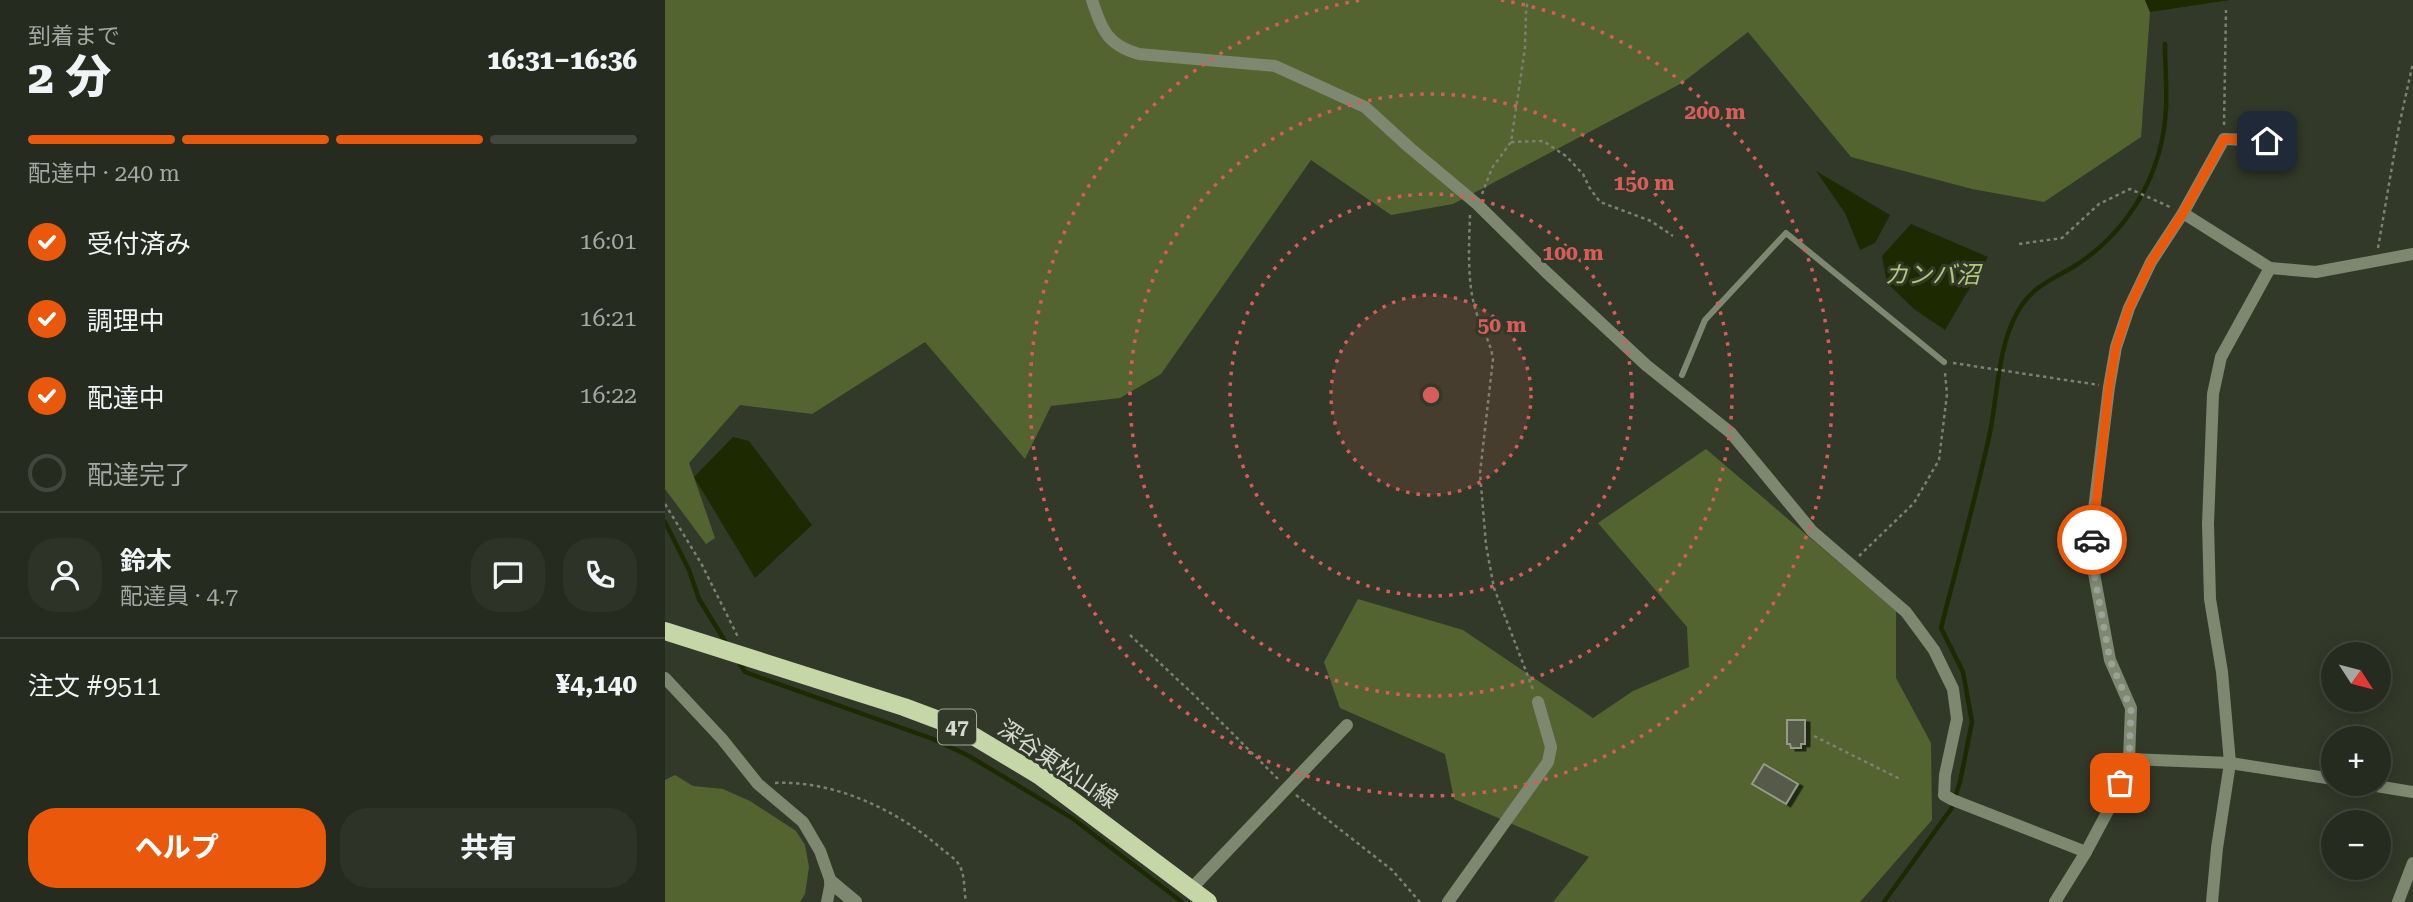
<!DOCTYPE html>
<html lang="ja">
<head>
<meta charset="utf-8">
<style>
  :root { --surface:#262b1f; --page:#2e3328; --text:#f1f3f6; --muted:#a4a7a4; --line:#42473d; --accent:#ea580c }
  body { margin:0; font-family:"Roboto Serif","Noto Sans JP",serif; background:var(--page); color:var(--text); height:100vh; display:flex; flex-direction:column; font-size:26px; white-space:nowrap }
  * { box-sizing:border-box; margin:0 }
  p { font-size:23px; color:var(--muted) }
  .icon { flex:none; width:38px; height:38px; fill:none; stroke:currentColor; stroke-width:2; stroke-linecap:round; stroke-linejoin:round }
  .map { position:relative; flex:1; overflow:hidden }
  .side { display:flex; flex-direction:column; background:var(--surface); width:665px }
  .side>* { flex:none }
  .needle { width:46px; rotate:126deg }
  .buttons { position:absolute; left:1656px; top:642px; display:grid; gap:14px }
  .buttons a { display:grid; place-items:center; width:70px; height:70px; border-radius:50%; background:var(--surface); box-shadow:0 4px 18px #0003,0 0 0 2px var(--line); font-size:35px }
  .pin { position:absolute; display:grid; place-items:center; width:60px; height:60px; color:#fff; margin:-30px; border-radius:14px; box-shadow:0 4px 10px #0006 }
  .courier { position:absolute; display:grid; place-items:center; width:70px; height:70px; margin:-35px; border:5px solid #ea580c; border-radius:50%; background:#fff; color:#222; box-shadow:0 2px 9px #0007 }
  .head em { font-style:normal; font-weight:800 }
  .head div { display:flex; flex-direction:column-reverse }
  .head { display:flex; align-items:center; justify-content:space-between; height:119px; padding:0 28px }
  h1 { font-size:46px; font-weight:800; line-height:52px }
  .bar { display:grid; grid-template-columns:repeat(4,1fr); gap:10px 7px; align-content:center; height:84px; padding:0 28px }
  .bar i { height:9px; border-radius:5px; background:var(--line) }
  .bar .on { background:var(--accent) }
  .bar p { grid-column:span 4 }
  .line { display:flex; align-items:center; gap:18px; padding:0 28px; border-top:2px solid var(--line) }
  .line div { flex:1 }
  .round { display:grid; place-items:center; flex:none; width:74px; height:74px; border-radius:28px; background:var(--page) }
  ol { padding:0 28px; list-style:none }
  li { display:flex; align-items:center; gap:21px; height:77px }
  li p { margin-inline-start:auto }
  li .icon { padding:7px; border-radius:50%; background:var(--accent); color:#fff; stroke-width:4 }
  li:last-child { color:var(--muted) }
  li i { width:38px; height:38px; border:4px solid var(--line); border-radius:50% }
  .action { display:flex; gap:14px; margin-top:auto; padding:14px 28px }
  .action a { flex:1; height:80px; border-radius:28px; background:var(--accent); color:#fff; font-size:28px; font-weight:800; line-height:80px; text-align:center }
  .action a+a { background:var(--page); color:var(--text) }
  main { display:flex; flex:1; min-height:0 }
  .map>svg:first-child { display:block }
  .green { fill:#536430 }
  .water { fill:#1d2900 }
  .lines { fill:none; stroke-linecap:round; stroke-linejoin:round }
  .stream { stroke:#1d2900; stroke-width:4.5 }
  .building { fill:#545a49; stroke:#949b88; stroke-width:2; filter:url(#shadow) }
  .path { stroke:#7b8073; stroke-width:2.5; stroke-dasharray:3.5 3.5; stroke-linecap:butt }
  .service { stroke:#7e8770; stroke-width:6 }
  .minor { stroke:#7e8770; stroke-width:12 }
  .tertiary { stroke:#7e8770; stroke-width:14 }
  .primary { stroke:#c5d7a7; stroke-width:18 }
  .done { stroke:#9ca195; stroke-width:7; stroke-dasharray:0 12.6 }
  .route { stroke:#ea580c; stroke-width:9 }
  .ring { fill:none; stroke:#d65d5a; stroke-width:3.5; stroke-dasharray:3.5 7 }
  .labels { text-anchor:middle; stroke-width:6; stroke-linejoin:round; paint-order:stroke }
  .shield { fill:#333929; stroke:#a4a99d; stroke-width:2 }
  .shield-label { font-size:21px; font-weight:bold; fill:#d5d9cf }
  .street-label { font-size:23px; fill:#d5d9cf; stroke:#333929 }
  .water-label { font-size:24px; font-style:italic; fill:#afca7a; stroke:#333929 }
  .centre { fill:#d65d5a; stroke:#333929; stroke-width:3.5 }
  .ring-label { font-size:21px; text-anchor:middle; font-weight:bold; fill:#d65d5a; stroke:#333929; stroke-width:6; stroke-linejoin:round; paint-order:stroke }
</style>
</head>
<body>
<main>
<section class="side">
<div class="head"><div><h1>2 分</h1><p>到着まで</p></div><em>16:31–16:36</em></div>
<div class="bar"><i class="on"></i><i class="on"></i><i class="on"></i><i></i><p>配達中 · 240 m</p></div>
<ol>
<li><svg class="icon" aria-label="check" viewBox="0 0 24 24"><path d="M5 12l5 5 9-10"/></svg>受付済み<p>16:01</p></li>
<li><svg class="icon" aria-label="check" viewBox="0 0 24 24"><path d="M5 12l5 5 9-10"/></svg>調理中<p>16:21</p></li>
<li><svg class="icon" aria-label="check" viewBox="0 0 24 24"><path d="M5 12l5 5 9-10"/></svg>配達中<p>16:22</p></li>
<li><i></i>配達完了</li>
</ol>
<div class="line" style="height:126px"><a class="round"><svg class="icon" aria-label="person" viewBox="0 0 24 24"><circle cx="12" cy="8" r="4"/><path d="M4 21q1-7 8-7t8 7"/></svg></a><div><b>鈴木</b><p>配達員 · 4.7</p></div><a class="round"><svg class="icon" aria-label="chat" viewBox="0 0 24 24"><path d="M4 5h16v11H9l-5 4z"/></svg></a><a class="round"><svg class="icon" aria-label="phone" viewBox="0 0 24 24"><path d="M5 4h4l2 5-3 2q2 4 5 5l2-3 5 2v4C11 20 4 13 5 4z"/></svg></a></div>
<div class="line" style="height:91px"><div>注文 #9511</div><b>¥4,140</b></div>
<div class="action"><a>ヘルプ</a><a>共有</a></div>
</section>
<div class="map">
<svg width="1748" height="902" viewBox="0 0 1748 902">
  <defs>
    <filter id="shadow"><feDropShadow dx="4.5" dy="2.5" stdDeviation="0" flood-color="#0009"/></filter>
  </defs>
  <rect width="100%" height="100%" fill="#333929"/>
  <g class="green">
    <path d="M0,0H1480L1485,12L1476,137L1379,202L1307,189L1186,157L1083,32L1017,83L788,204L726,215L646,160L496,374L455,398L386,406L360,459L260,342L147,414L75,405L24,463L50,538L41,544L0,489Z"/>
    <path d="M1041,449L1231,611V678L1266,743L1267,820L1195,902H888L924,857L789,799L780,754L675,708L659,662L693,599L798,630L928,718L968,691L1024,667L1022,627L933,523Z"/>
    <path d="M10,775L28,786L58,789L85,801L131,831L140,845L144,867L140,894L135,902H0V780Z"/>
  </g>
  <g class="water">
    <path d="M1480,0H1565L1485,12Z"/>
    <path d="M1151,171L1225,215L1210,243L1195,250L1180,213Z"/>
    <path d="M1246,224L1323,257L1280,330L1249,309L1222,283L1217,256Z"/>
    <path d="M68,437L84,441L147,525L90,578L29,477Z"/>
  </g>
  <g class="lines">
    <g class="stream">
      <path d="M0,522L24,570L34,599L63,646"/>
      <path d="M72,659L80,672L268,739L304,756L407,818L517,902"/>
      <path d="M1219,902L1286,809L1295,782L1307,722L1298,672L1276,628C1292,565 1310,501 1324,437C1333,397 1332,349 1352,313C1366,286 1389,279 1413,264C1466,228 1498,172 1501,108C1502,87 1500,65 1500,44"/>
    </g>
  </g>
  <g class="building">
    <path d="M1122,720H1140V744H1136V748H1126L1125,744H1122Z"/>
    <path d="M1099,764L1133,784L1121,804L1087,784Z"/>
  </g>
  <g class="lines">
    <g class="path">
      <path d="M1559,125L1561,10"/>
      <path d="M846,142L878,141L901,156L918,174L924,187L935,202L986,221L1008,236"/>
      <path d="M817,194L827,168L846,142L860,48L861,11L863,0"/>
      <path d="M805,215C804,243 802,281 810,308C815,327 825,339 828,359L815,473L821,545L829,588L869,692"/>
      <path d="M1354,244L1397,238L1434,204L1465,189L1505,207"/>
      <path d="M1713,248L1734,126L1748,63"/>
      <path d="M1288,363L1434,385"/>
      <path d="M0,504L36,563L74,639"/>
      <path d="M1194,556L1249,503L1274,460L1282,394L1280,373"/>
      <path d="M465,635L529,695L613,779"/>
      <path d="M1149,736L1235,779"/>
      <path d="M110,783C170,780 234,811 278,850C283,854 291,859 294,865C300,873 299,892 301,902"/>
      <path d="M631,795L727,870L755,902"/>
    </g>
    <path class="service" d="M1017,375L1040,320L1121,233L1279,362"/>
    <g class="minor">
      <path d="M427,0C437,30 442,45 474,54L610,66L700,107L745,148L812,204L880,271L981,365L1066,433L1147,531L1241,612L1269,650L1288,689L1292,719L1280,775L1279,795L1288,800L1421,852"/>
      <path d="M1518,213L1605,268L1651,272L1748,254"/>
      <path d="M0,678L57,739L93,784L138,822L155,851L166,882L162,902"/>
      <path d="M1464,759L1565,763L1668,779"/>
      <path d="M1699,784L1748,792"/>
      <path d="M526,889L682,725"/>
      <path d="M783,902L883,762L886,747L873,702"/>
      <path d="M1390,902L1421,852L1445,807L1464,759L1466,708L1445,660L1428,568L1426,534L1444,387L1451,347L1464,308L1486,262L1518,213L1559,139L1624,142"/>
      <path d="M1547,902L1552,848L1565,763L1557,672L1545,599L1543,524L1548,394L1556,357L1605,268"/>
      <path d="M1733,902L1748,863"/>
    </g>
    <path class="tertiary" d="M166,882L190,902"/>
    <path class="primary" d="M0,631L239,707L295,728L375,776L543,902"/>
  </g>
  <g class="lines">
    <path class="done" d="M1427,540L1428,568L1445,660L1466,709L1464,759L1455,783"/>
    <path class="route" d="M1427,540L1444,387L1451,347L1464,308L1486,262L1518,213L1559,139L1602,141"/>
  </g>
  <circle cx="766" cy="395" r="100" fill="#d65d5a" fill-opacity=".12"/>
  <g class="ring">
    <circle cx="766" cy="395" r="100"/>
    <circle cx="766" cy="395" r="201"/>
    <circle cx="766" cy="395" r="301"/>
    <path d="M836 0A401 401 0 1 1 696 0"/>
  </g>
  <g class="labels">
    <rect class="shield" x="273" y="709.5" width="38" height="35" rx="5"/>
    <g class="shield-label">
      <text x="292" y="734">47</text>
    </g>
    <g class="street-label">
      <text transform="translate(393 764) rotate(34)" y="8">深谷東松山線</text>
    </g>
    <g class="water-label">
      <text x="1267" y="283">カンバ沼</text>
    </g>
  </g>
  <circle cx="766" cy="395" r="10" class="centre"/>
  <g class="ring-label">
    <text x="1050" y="119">200 m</text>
    <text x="979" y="190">150 m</text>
    <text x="908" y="260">100 m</text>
    <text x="837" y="332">50 m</text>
  </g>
</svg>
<div class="buttons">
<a><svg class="needle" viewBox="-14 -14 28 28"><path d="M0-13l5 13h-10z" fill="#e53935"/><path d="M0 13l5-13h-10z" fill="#a4a7a4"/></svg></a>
<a>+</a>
<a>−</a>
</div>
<div class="pin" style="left:1455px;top:783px;background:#ea580c"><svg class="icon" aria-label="bag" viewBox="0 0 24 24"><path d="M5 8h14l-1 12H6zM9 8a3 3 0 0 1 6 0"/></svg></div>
<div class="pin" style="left:1602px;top:141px;background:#1f2937"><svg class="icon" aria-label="home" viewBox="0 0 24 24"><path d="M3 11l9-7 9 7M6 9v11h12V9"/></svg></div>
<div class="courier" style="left:1427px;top:540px"><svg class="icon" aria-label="car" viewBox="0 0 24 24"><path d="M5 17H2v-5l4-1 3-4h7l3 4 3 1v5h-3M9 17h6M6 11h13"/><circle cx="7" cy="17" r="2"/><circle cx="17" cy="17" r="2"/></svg></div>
</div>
</main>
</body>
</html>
